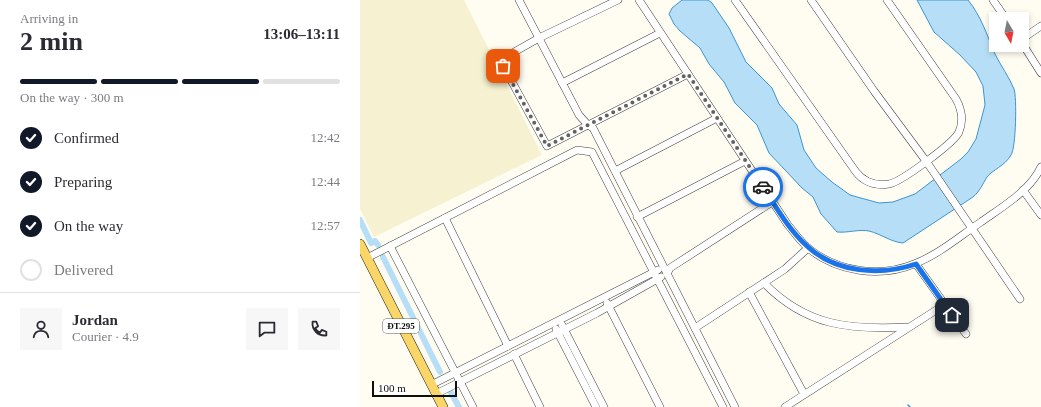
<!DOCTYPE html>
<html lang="en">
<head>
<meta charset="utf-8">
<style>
  :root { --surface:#fff; --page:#f7f7f7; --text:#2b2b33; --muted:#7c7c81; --line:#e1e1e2; --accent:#111827 }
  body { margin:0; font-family:"Times New Roman",serif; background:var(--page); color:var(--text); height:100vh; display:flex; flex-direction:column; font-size:15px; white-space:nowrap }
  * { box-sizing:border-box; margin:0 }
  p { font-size:13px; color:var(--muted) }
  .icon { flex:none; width:22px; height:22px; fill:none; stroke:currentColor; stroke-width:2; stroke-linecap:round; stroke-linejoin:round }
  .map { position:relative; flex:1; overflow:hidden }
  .details { display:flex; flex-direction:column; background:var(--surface); width:360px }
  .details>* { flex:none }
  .needle { width:26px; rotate:170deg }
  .buttons { position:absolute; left:629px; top:12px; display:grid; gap:8px }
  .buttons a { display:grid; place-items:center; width:40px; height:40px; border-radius:0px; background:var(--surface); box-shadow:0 2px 6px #0003; font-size:20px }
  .scale { position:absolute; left:12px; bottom:10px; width:85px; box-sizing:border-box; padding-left:4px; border:2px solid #0f0f0f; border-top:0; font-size:11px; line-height:14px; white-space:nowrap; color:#0f0f0f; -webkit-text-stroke:3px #fff; paint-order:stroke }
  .pin { position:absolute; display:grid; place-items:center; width:34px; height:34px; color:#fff; margin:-17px; border-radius:8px; box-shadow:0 2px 6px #0006 }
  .courier { position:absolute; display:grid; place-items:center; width:40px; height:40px; margin:-20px; border:3px solid #1a73e8; border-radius:50%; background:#fff; color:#222; box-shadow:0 1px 5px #0007 }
  .overview em { font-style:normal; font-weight:800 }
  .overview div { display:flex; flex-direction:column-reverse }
  .overview { display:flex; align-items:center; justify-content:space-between; height:68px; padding:0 20px }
  h1 { font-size:26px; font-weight:800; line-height:30px }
  .bar { display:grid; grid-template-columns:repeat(4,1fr); gap:6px 4px; align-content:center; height:48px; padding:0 20px }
  .bar i { height:5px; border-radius:3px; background:var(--line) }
  .bar .active { background:var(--accent) }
  .bar p { grid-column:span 4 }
  .line { display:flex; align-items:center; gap:10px; padding:0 20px; border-top:1px solid var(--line) }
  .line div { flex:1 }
  .round { display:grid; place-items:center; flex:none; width:42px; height:42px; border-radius:0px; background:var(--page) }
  ol { padding:0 20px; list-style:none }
  li { display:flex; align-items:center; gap:12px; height:44px }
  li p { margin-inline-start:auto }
  li .icon { padding:4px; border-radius:50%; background:var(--accent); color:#fff; stroke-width:4 }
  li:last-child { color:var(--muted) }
  li i { width:22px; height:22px; border:2px solid var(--line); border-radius:50% }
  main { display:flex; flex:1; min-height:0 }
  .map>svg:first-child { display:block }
  .farmland { fill:#f6f2d1 }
  .water { fill:#b6dff7; stroke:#3c95cf }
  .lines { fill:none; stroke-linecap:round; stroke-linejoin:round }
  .stream { stroke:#3c95cf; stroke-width:1.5 }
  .canal { stroke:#b6dff7; stroke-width:6 }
  .minor-casing { stroke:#424242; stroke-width:8 }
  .major-casing { stroke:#202020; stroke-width:10 }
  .minor { stroke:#fff; stroke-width:7 }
  .major { stroke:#fad567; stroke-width:9 }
  .done { stroke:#63625e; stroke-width:4; stroke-dasharray:0 7.2 }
  .route { stroke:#1a73e8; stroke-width:5 }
  .labels { text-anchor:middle; stroke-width:4; stroke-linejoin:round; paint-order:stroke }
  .shield { fill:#fff; stroke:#575757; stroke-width:1 }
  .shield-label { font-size:9px; font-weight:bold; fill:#0f0f0f }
</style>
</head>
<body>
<main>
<section class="details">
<div class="overview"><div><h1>2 min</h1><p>Arriving in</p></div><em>13:06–13:11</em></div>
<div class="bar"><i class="active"></i><i class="active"></i><i class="active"></i><i></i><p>On the way · 300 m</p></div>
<ol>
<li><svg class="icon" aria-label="check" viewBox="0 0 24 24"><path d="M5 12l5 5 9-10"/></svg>Confirmed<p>12:42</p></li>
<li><svg class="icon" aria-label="check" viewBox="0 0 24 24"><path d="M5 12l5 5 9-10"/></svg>Preparing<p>12:44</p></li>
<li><svg class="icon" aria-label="check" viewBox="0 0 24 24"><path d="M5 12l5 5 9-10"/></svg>On the way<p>12:57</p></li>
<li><i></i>Delivered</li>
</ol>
<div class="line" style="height:72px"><a class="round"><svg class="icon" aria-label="person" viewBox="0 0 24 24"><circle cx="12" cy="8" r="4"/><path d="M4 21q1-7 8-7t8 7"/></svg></a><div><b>Jordan</b><p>Courier · 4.9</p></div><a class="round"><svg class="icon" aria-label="chat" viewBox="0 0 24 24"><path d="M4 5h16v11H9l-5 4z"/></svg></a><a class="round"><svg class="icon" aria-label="phone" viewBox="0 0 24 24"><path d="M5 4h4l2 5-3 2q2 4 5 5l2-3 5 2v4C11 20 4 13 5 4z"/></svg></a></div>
</section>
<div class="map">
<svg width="681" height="407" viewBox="0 0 681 407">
  <rect width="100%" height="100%" fill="#fffcf2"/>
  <path class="farmland" d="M0,0H104L182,155L14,237L0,209Z"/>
  <path class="water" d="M322,0H348L352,3L369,28L386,62L412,88L419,104L437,125L444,150L456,168L472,182L490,195L519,203L533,202L555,194L601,159L608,152L616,139L625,105L623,86L616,72L600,55L574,32L557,0H608C621,16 627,35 635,54C641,66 649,77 654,89C657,97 656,148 651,155C645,166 632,170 627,177C622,185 620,191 613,197L543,243C531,242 521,234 509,231C499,229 488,233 477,232L461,214L453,197L442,188L409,153L397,125L375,103L364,82L349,64L340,48L320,31L314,24L309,14L312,8Z"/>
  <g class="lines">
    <path class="stream" d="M548,405L550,407"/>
    <g class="canal">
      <path d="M0,220L11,243L15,241L18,245"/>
      <path d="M23,257L80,372"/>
      <path d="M90,391L99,407"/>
    </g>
    <g class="minor-casing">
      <g id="minor">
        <path d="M159,0L219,115L228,125L233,128L375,407"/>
        <path d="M258,0L179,38L140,60L187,146L328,74"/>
        <path d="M279,0L428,225C434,232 440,241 448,248C477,272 520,278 554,264C578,255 600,236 621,222C642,207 670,191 681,167"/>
        <path d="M375,0L496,172C504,182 516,186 529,184C541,182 594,143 599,132C604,120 602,110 596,99L527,0"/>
        <path d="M451,0L514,91L566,161L660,299"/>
        <path d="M633,0L646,19"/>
        <path d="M662,39L681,26"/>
        <path d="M662,43L681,73"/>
        <path d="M202,83L300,33"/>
        <path d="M255,171L357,118"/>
        <path d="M663,190L681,215"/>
        <path d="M277,217L385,161"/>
        <path d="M85,218L148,346"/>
        <path d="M30,246L113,407"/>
        <path d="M7,258L217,150L232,152L363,407"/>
        <path d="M556,264L606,334"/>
        <path d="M307,274L310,268L412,202"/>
        <path d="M404,283C446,326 489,330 547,327"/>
        <path d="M389,292L444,394"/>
        <path d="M247,303L300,407"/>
        <path d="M202,325L244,407"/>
        <path d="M335,328L425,269L448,248"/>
        <path d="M196,329L236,407"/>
        <path d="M154,354L180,407"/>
        <path d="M71,385L298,270"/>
        <path d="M76,394L237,313L301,277"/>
        <path d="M425,407L584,305"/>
      </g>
    </g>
    <g class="major-casing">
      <path id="major" d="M0,244L83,407"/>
    </g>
    <use href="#minor" class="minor"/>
    <use href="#major" class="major"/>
  </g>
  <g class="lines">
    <path class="done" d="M143,66L187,146L328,74L403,187"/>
    <path class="route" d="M403,187C416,207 429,230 447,246C476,273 520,276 556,264L592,315"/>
  </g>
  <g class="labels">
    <rect class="shield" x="23" y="319" width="36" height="14" rx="3"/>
    <g class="shield-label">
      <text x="41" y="329">ĐT.295</text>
    </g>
  </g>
</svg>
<div class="buttons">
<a><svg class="needle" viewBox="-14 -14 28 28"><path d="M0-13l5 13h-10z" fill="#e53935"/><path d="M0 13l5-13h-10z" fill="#7c7c81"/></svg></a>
</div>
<div class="scale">100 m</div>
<div class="pin" style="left:143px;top:66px;background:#ea580c"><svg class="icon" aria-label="bag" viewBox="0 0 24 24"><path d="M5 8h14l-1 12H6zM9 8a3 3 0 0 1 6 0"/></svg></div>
<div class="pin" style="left:592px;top:315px;background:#1f2937"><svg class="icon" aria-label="home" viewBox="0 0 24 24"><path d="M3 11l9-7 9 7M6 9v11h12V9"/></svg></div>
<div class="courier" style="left:403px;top:187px"><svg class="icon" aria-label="car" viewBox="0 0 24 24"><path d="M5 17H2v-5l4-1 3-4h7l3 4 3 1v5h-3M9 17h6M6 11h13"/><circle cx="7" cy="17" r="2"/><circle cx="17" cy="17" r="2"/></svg></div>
</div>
</main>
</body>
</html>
